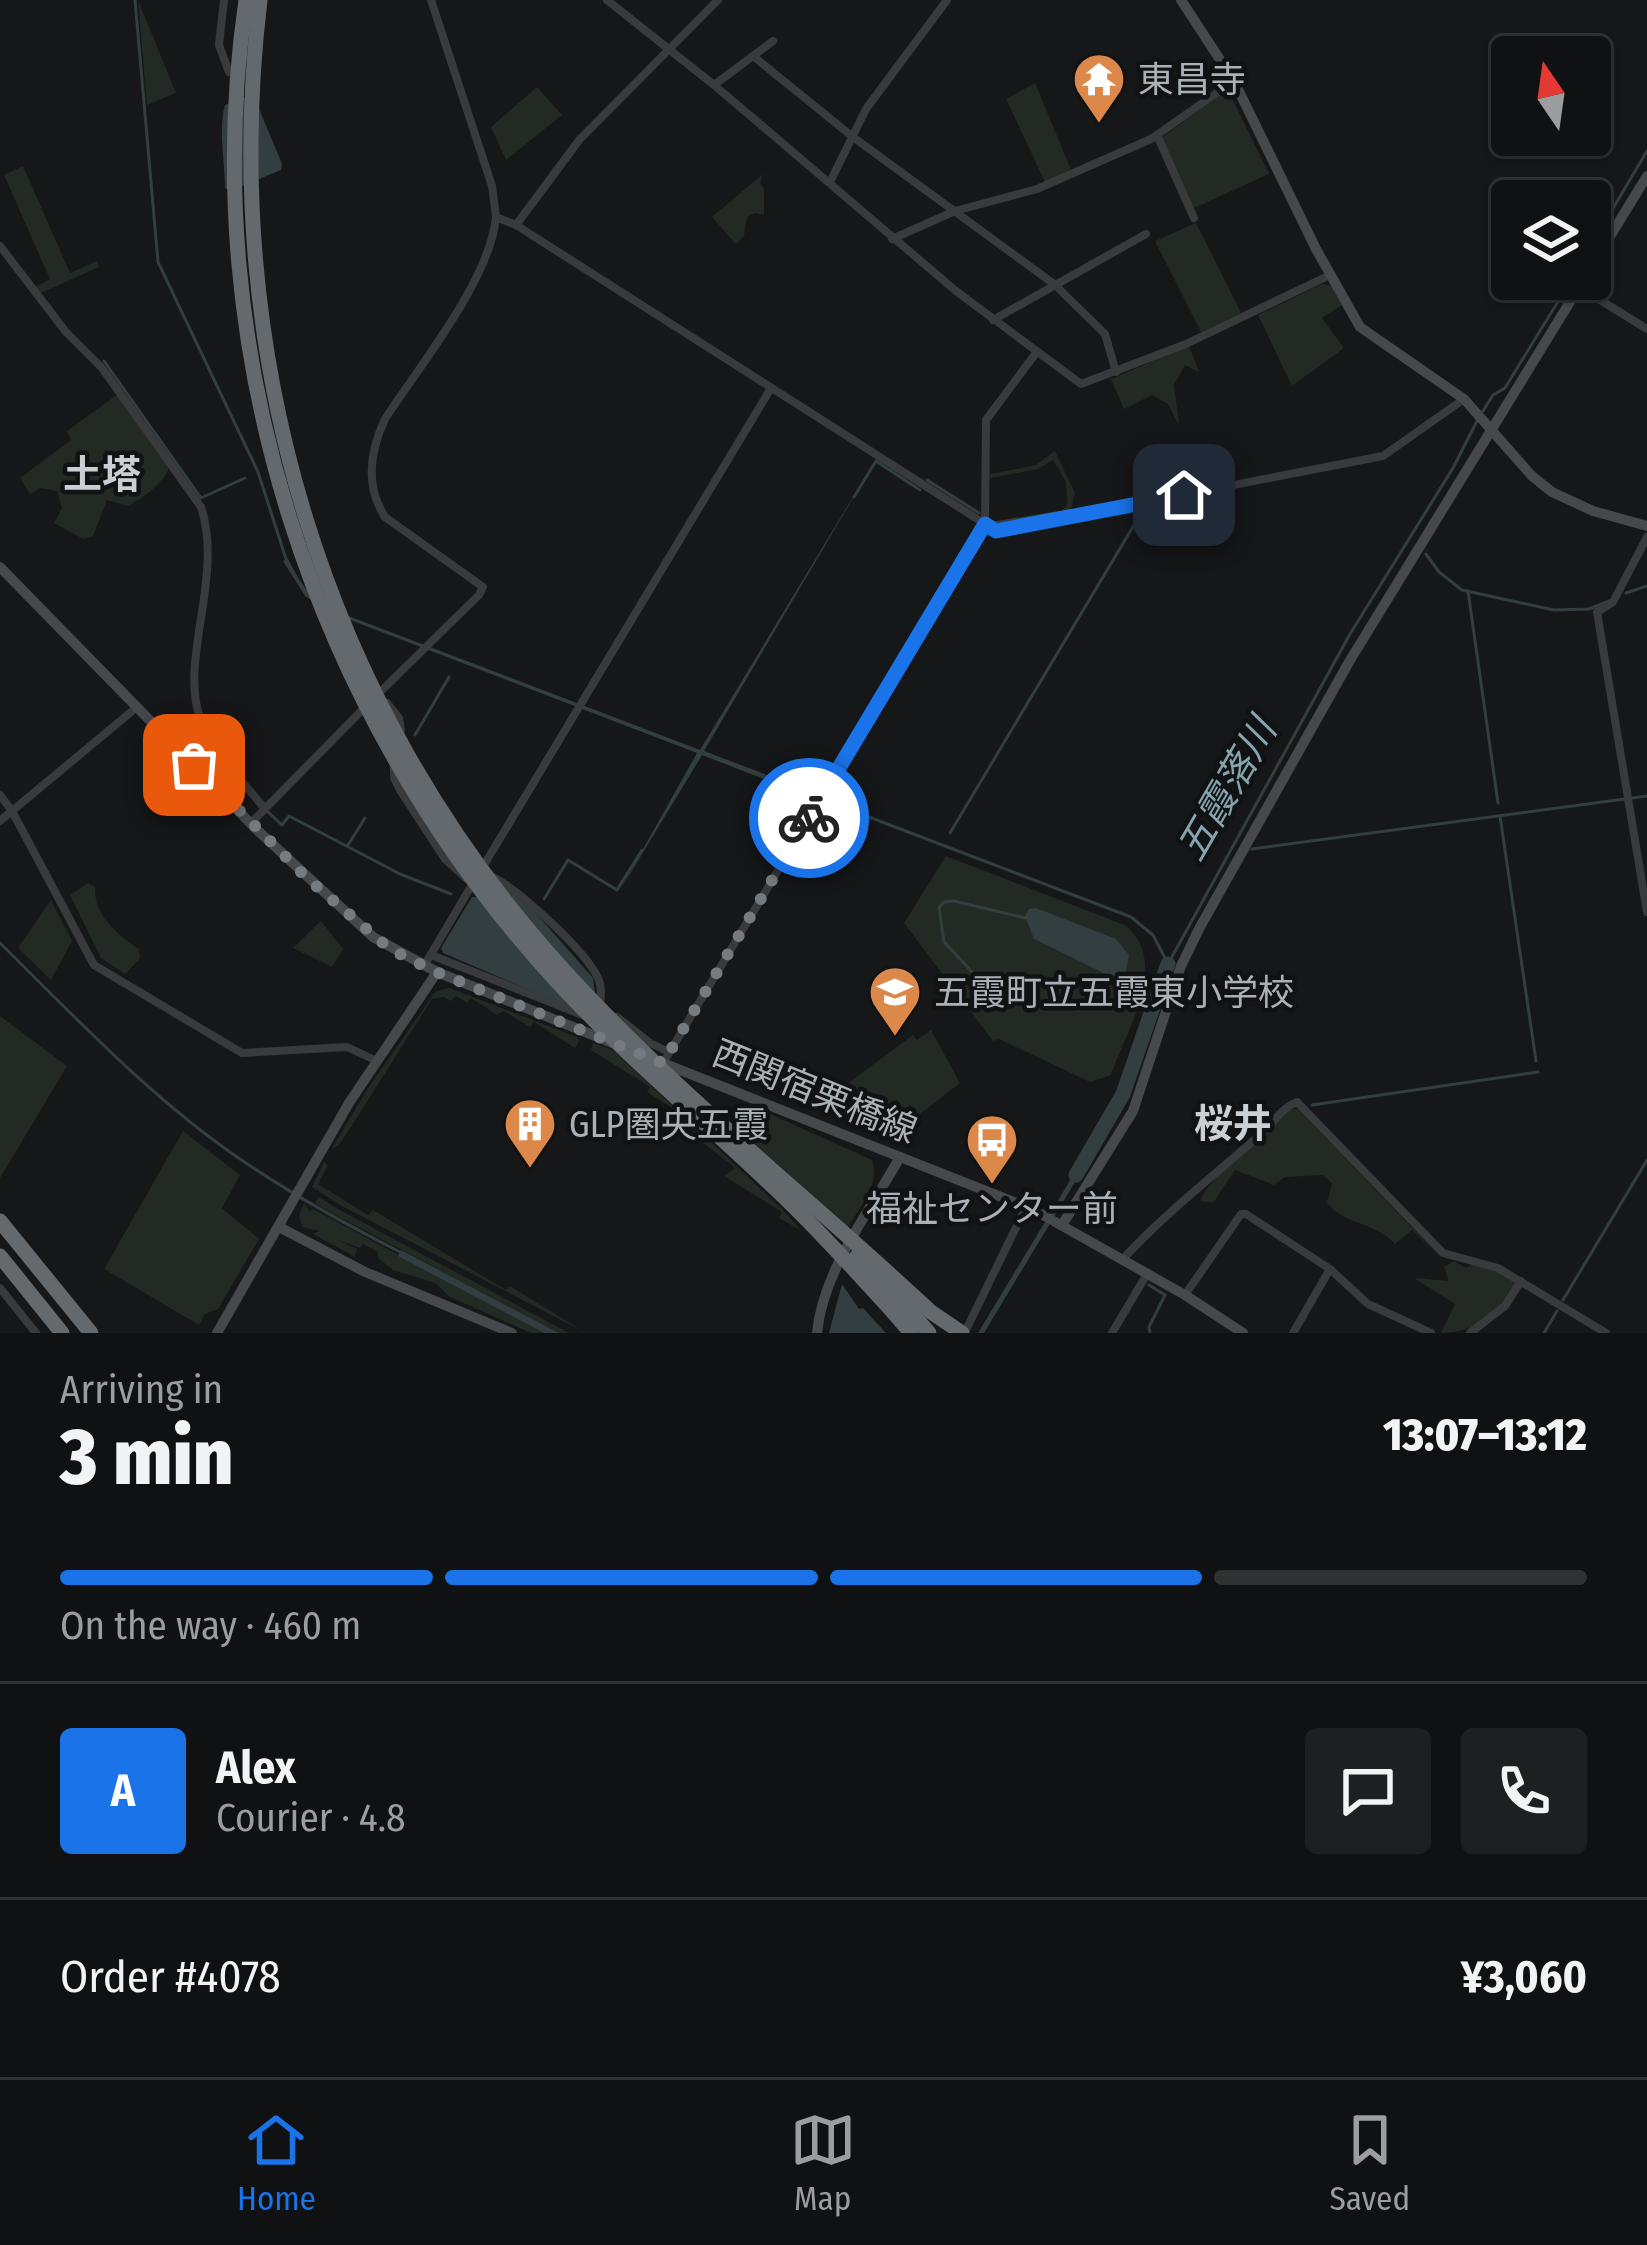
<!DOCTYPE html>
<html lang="en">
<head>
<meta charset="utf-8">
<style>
  :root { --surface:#101112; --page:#1e1f20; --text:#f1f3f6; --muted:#9c9d9f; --line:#303132; --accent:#1a73e8 }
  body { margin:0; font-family:"Fira Sans Condensed","Noto Sans JP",sans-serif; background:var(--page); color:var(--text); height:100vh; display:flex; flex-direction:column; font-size:45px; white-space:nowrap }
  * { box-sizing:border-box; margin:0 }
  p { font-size:39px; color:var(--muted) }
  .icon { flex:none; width:66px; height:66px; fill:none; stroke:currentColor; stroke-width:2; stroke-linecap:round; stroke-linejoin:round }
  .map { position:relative; height:1333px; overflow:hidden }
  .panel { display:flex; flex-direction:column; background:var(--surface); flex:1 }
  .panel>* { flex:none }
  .needle { width:78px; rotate:347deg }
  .fabs { position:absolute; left:1491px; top:36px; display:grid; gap:24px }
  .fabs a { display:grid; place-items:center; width:120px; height:120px; border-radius:12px; background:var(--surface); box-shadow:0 3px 9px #0004,0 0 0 3px var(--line); font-size:60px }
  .pin { position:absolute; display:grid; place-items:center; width:102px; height:102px; color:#fff; margin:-51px; border-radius:24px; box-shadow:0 6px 18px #0006 }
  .courier { position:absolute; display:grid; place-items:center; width:120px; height:120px; margin:-60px; border:9px solid #1a73e8; border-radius:50%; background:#fff; color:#222; box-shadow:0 3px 15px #0007 }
  .summary em { font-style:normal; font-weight:800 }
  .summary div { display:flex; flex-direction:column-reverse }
  .summary { display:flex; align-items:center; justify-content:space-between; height:204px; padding:0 60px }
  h1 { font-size:78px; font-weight:800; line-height:90px }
  .bar { display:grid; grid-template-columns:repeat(4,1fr); gap:18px 12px; align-content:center; height:144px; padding:0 60px }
  .bar i { height:15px; border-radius:9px; background:var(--line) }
  .bar .current { background:var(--accent) }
  .bar p { grid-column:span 4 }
  .line { display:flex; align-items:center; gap:30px; padding:0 60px; border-top:3px solid var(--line) }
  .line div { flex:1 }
  .round { display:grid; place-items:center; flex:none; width:126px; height:126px; border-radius:12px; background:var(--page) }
  .dock { display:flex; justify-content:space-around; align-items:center; height:168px; border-top:3px solid var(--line); background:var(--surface); font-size:33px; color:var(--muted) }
  .dock a { display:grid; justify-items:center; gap:6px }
  .dock .current { color:var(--accent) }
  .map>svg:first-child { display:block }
  .green { fill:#232a23 }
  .water { fill:#333e41 }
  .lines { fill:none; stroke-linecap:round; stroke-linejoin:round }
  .stream { stroke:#333e41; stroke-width:3 }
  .river { stroke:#333e41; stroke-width:15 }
  .street { stroke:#383a3c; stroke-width:8 }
  .secondary { stroke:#46494c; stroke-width:10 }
  .highway { stroke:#64696d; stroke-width:15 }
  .highway-bridge { stroke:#64696d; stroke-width:15 }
  .done { stroke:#767b7f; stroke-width:12; stroke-dasharray:0 21.6 }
  .route { stroke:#1a73e8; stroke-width:15 }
  .labels { text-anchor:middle; stroke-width:9; stroke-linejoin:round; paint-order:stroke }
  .poi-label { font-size:36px; fill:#aab1b6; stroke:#111213; text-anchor:start }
  .street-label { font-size:36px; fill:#aab1b6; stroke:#111213 }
  .neighbourhood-label { font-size:39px; font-weight:bold; fill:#cacfd3; stroke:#111213 }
  .water-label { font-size:39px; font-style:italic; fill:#85a4ad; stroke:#111213 }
</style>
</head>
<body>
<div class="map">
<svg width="1647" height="1333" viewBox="0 0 1647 1333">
  <rect width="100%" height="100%" fill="#161718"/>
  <g class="green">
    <path d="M138,0L176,93L147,105Z"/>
    <path d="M1035,83L1072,172L1045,182L1006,99Z"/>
    <path d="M537,87L562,115L506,160L491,127Z"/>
    <path d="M1228,90L1269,174L1194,208L1161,138Z"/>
    <path d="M23,166L70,273L97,261L99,267L41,293L35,287L50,279L4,175Z"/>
    <path d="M763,174L760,183L764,189V215L755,213L747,217L744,236L736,244L712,217Z"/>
    <path d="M1196,223L1241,313L1201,332L1155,241Z"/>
    <path d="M1322,284L1331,286L1342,305L1322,318L1344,348L1292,386L1258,315Z"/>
    <path d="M1189,346L1199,372L1185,365L1174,385L1179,425L1168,404L1152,395L1124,409L1111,379Z"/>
    <path d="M118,394L169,468C162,485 144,497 128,506L107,500L93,536L83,539L54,523L62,508L57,491L40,488L30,494L20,478L71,440L67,431Z"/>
    <path d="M1055,451L1075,493L1070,514L998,527L992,525L1062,511L1067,505L1066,482L1053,460L1038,469L990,478V474L1036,465Z"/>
    <path d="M946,856L1127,926C1170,967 1126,1029 1111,1075L1090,1082L999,1039L993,1041L904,923Z"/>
    <path d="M88,883L95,887C94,916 117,934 139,949L140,958L125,974L101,958L70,895Z"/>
    <path d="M51,900L72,941L51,980L18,948Z"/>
    <path d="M321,921L343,949L332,967L293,948Z"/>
    <path d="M450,988L577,1037L579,1041L575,1048L534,1022L530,1027L504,1011L497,1015L471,998L467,1003L456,996L451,1001L444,997L432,999L340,1144L331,1150L368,1088L436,991Z"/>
    <path d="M0,1016L67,1066L0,1178Z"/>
    <path d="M931,1030L960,1083L903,1127L828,1098L913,1035L917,1040Z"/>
    <path d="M593,1043L614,1051L781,1208L802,1231L779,1218L782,1212L724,1176L735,1168L691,1133L692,1128L668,1113L671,1107L647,1092L650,1087L591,1050Z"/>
    <path d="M748,1104L872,1160C881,1184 860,1207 848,1227L735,1126Z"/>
    <path d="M1288,1109H1298L1441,1258L1412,1230L1395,1244C1376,1222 1344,1225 1327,1203L1332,1183L1323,1175L1285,1177L1274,1185L1235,1170L1213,1203L1201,1201C1202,1184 1270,1128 1288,1109Z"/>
    <path d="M183,1131L240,1175L222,1208L259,1239L218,1309L205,1314L199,1325L104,1269Z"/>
    <path d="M324,1162L328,1165L318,1184L368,1215L373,1210L506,1290L510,1286L586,1333L340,1205L312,1187Z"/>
    <path d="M319,1197L338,1209L569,1333H559L330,1212L315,1203Z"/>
    <path d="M304,1203L310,1212L313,1209L544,1333H531L450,1297L435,1283L393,1270L378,1258V1252L363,1244L360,1248L338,1240L357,1249L355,1257L313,1234L320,1231L302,1227L299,1215Z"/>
    <path d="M1454,1261L1466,1268L1472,1264L1499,1271L1514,1280L1515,1287C1498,1314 1474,1333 1441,1333L1455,1304L1414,1278L1449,1281L1444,1267Z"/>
  </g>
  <g class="water">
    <path d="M253,94L282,164L281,170L230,191L225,188C225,161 218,130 225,105Z"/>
    <path d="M876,459L704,751L849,806L847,811L702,755L619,892L697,753L332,613L305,596L283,561L288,559C299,581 309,597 330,609L700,750Z"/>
    <path d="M487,874L534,911L593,978L597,1007H569L443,953L441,948L472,897H477L480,882Z"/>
    <path d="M1036,908L1116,939L1129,955L1125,978L1116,979L1034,939L1025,916L1029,909Z"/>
    <path d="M1083,1159L1087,1162L984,1333H978Z"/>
    <path d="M401,1250L559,1333H544L398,1256Z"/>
    <path d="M842,1284L859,1309L863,1308L886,1333H829Z"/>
  </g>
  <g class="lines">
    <g class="stream">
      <path d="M135,0L158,262L258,472L287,562"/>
      <path d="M1590,247L1647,151"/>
      <path d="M104,361L201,498L245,478"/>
      <path d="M1483,411L1493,395L1505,388L1562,295"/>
      <path d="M927,480L979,513"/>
      <path d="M854,497L876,461L920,490"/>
      <path d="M994,523L1068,511"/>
      <path d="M1426,554L1439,572L1462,590L1554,610L1589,609L1609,601"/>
      <path d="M1468,591L1498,803"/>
      <path d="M1626,593L1647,586"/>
      <path d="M415,735L449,677"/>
      <path d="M848,809L1131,917L1153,935L1168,964"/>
      <path d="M268,812L282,825L289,816L400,874L451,894"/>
      <path d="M1500,816L1536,1061"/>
      <path d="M950,833L1143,510"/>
      <path d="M348,845L365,818"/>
      <path d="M1252,849L1647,796"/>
      <path d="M544,899L568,860L617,890L642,850"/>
      <path d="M0,943C76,1018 152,1099 240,1159C291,1194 345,1224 400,1252"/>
      <path d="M1168,964L1350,634L1453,468L1478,419"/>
      <path d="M994,1002C980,979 962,961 944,942L939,908L944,902L954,901L1025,918"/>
      <path d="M1312,1105L1538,1072"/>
      <path d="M1149,1285L1165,1295L1149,1327L1150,1333"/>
      <path d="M1563,1300L1647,1160"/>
      <path d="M1544,1333L1557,1311"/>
    </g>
    <path class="river" d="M1076,1175L1123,1094L1168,964"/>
    <g class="street">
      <path d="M224,0L219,45L229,72"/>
      <path d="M431,0L492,186L496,217L516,225L996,531L1383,456L1464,399"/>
      <path d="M607,0L714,85L956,291L1081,384L1186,344L1330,275"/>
      <path d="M753,56L853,137L1054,284L1105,334L1116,372"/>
      <path d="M714,85L773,41"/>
      <path d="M1157,135L1194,218"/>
      <path d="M830,182L866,109L947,0"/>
      <path d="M516,225L580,139L718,0"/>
      <path d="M892,239L955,211L1037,189L1151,139L1234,81"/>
      <path d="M0,246L66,332L102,368L201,507C224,577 179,659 200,718C211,751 243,781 264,808"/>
      <path d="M1579,287L1647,329"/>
      <path d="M993,320L1146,234"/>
      <path d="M1647,537L1613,602L1597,612L1647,912"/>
      <path d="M380,692L479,595L483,587L385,517C365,486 370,451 385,419C420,365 490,280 496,217"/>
      <path d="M387,703L399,718L401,731"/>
      <path d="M394,763V778L400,790L445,859L467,879"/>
      <path d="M0,795L12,811L94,965L242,1053L347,1047L377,1061"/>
      <path d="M0,821L137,707"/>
      <path d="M251,823L369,703"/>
      <path d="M481,870L771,388"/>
      <path d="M493,877C520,891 585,950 598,978C602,987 601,997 600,1007"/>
      <path d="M431,955L585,1016"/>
      <path d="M424,966L473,883"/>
      <path d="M617,1017L650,1043L669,1052"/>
      <path d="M663,1063L985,524L986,420L1036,353"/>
      <path d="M1122,1260C1165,1213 1215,1175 1262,1133C1275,1122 1281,1108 1297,1102L1443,1253L1498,1268L1606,1333"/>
      <path d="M0,1288L36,1333"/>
      <path d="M1185,1295L1241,1214H1246L1330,1269L1368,1304L1431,1333"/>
      <path d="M965,1332L1026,1207"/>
      <path d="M1112,1333L1147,1274"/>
      <path d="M1293,1333L1330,1269"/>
      <path d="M1470,1333L1505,1306L1521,1281"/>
    </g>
    <g class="secondary">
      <path d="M1181,0L1234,81L1316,249L1360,327L1464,399L1532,476L1552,492L1593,511L1647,526"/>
      <path d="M1590,269L1647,176"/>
      <path d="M0,567L256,829L373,937L437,972L615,1044"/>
      <path d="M660,1062L1034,1210L1185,1295L1243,1333"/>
      <path d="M1062,1225L1133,1111L1181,966L1200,927L1349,662L1584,279"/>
      <path d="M279,1227L365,1272L512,1333"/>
      <path d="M217,1333L349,1103L437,972"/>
      <path d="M817,1333C823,1270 870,1211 900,1157"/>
    </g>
    <g class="highway">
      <path d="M0,1221L91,1333"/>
      <path d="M0,1256L62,1333"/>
      <path d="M903,1303L929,1333"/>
      <path d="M893,1312L911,1333"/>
    </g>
    <g class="highway-bridge">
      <path d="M246,0C195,349 314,713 550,974C617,1048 694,1112 767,1181C811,1222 852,1267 893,1312"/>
      <path d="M260,0C218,350 322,703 560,966C673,1091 808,1197 931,1312L962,1333"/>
      <path d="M857,1256L903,1303"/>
    </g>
  </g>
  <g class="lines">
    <path class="done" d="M194,765L309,880L390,949L436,972L663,1063L809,818"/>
    <path class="route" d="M809,818L985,524L996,531L1184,495"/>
  </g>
  <defs>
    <g id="temple-pin" transform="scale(2.7)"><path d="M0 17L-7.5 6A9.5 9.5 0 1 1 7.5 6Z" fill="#dc884a" stroke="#111213"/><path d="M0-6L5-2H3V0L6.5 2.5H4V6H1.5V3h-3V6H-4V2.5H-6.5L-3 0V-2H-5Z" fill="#fff"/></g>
    <g id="school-pin" transform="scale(2.7)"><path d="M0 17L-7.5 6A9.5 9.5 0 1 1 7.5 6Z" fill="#dc884a" stroke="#111213"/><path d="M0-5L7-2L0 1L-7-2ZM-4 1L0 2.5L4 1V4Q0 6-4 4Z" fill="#fff"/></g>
    <g id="building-pin" transform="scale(2.7)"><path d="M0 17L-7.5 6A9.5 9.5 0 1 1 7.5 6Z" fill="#dc884a" stroke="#111213"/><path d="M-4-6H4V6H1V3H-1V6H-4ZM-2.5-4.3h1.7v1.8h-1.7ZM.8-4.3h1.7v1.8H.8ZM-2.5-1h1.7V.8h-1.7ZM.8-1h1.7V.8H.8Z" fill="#fff"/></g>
    <g id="bus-pin" transform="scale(2.7)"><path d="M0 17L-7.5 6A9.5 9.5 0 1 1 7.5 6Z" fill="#dc884a" stroke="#111213"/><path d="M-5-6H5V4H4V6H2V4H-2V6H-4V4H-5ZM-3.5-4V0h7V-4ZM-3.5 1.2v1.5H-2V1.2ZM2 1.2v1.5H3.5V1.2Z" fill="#fff"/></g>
  </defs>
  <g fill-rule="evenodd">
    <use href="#temple-pin" x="1099" y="79"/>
    <use href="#school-pin" x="895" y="992"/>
    <use href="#building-pin" x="530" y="1124"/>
    <use href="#bus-pin" x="992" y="1140"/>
  </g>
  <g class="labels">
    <g class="poi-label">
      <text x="1138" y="92">東昌寺</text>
      <text x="934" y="1005">五霞町立五霞東小学校</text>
      <text x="569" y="1137">GLP圏央五霞</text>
      <text x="992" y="1221" text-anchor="middle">福祉センター前</text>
    </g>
    <g class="street-label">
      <text transform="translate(815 1091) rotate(22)" y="13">西関宿栗橋線</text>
    </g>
    <g class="neighbourhood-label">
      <text x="102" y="488">土塔</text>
      <text x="1233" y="1137">桜井</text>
    </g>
    <g class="water-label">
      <text transform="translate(1226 789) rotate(-60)" y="14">五霞落川</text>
    </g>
  </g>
</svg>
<div class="fabs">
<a><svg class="needle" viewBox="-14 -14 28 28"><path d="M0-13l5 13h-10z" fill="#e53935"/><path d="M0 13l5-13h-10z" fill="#9c9d9f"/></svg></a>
<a><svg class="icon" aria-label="layers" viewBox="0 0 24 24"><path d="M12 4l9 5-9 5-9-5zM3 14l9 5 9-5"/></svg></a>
</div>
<div class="pin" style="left:194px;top:765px;background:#ea580c"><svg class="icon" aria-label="bag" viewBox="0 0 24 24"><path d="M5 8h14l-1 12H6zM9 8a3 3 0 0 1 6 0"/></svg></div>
<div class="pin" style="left:1184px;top:495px;background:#1f2937"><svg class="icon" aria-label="home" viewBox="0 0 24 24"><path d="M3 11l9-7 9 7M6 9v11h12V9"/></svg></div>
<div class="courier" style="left:809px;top:818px"><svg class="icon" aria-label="bike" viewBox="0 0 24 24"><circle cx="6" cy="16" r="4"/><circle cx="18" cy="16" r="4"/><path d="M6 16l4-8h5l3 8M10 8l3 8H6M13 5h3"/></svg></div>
</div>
<section class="panel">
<div class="summary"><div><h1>3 min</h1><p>Arriving in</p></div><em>13:07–13:12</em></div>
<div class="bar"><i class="current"></i><i class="current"></i><i class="current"></i><i></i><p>On the way · 460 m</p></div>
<div class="line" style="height:216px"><b class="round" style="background:var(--accent);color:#fff">A</b><div><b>Alex</b><p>Courier · 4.8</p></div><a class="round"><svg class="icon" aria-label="chat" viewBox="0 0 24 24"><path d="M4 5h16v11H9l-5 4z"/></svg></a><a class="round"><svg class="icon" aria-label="phone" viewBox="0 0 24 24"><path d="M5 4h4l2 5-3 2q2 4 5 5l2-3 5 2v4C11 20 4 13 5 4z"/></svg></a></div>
<div class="line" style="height:156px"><div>Order #4078</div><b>¥3,060</b></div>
</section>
<nav class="dock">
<a class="current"><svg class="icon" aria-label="home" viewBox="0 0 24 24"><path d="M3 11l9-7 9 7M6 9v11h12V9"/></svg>Home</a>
<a><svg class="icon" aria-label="map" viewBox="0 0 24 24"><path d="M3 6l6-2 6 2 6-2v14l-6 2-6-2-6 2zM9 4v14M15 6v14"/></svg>Map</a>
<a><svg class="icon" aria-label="saved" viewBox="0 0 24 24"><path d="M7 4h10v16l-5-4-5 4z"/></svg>Saved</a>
</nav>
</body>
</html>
